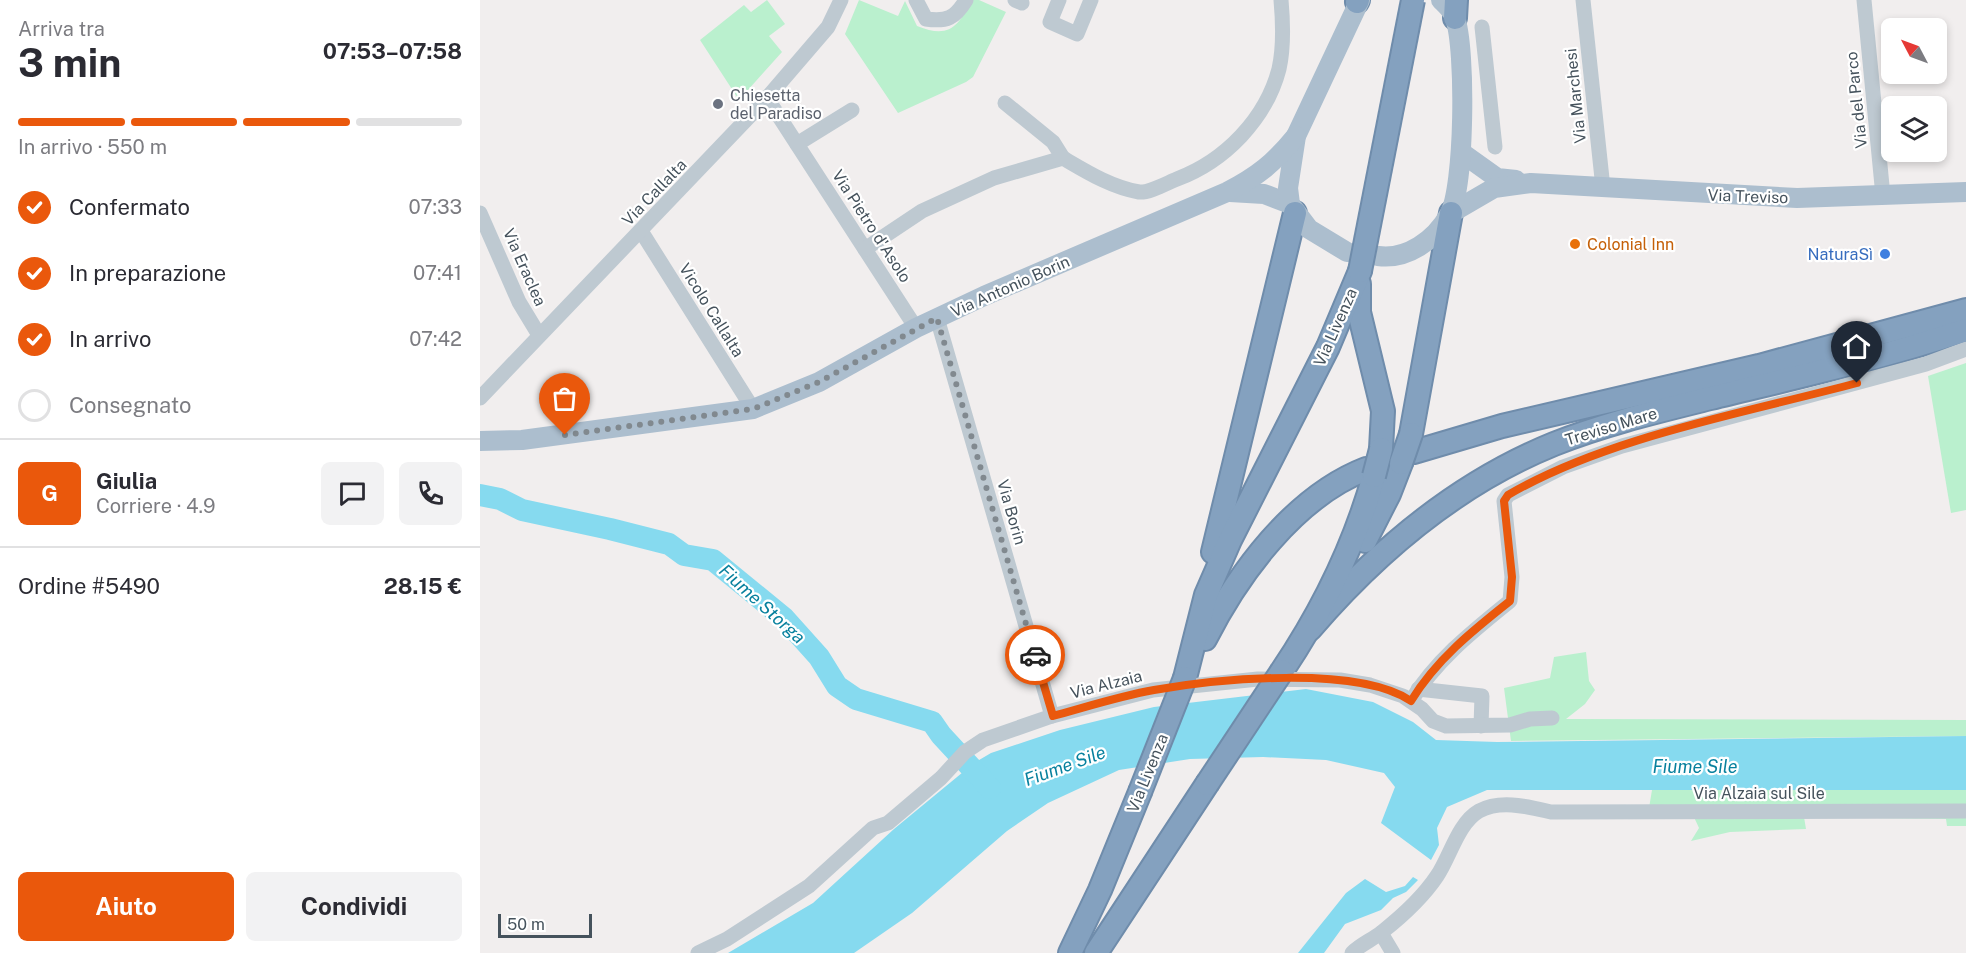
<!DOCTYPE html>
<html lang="it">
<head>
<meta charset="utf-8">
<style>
  :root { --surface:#fff; --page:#f2f2f3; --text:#2b2b33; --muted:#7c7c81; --line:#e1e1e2; --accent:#ea580c }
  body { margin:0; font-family:"Public Sans",sans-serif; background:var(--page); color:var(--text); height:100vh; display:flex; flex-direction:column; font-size:22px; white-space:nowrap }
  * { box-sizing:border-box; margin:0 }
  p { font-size:20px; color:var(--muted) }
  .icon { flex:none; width:33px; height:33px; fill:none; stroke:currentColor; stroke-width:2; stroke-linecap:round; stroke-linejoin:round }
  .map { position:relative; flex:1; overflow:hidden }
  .details { display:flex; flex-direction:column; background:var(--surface); width:480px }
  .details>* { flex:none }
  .needle { width:39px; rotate:311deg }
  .tools { position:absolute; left:1401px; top:18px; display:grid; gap:12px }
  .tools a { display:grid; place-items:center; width:66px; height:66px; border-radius:9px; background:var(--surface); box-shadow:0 3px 9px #0003; font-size:30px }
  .scale { position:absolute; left:18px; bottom:15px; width:94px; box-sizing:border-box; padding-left:6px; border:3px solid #45525c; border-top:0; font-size:16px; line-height:21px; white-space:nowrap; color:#45525c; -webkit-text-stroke:4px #fff; paint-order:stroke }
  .pin { position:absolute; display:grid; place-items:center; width:51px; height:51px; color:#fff; margin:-62px -26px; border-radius:50% 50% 50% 0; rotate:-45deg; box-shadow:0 0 6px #0007 }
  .pin .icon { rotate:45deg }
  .courier { position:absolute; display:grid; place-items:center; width:60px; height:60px; margin:-30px; border:4px solid #ea580c; border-radius:50%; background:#fff; color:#222; box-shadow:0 2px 8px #0007 }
  .summary em { font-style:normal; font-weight:700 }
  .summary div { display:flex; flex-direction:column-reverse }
  .summary { display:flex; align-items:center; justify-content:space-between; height:102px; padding:0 18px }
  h1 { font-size:39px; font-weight:700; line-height:45px }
  .bar { display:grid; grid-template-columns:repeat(4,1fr); gap:9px 6px; align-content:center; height:72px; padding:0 18px }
  .bar i { height:8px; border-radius:4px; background:var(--line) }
  .bar .selected { background:var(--accent) }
  .bar p { grid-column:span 4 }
  .line { display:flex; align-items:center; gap:15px; padding:0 18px; border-top:2px solid var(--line) }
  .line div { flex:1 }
  .round { display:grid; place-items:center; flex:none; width:63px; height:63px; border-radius:9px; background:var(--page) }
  ol { padding:0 18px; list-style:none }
  li { display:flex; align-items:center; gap:18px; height:66px }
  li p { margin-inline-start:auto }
  li .icon { padding:6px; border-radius:50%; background:var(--accent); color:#fff; stroke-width:4 }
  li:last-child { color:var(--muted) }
  li i { width:33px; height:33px; border:3px solid var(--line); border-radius:50% }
  .cta { display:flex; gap:12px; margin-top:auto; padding:12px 18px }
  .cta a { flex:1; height:69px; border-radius:9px; background:var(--accent); color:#fff; font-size:24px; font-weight:700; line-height:69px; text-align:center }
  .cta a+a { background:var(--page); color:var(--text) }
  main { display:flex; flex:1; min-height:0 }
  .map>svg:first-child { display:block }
  .green { fill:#baf0ce }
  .water { fill:#86daef }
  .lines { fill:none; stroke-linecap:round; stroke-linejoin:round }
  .river { stroke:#86daef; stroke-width:22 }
  .highway-casing { stroke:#6f8cab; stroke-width:26 }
  .minor { stroke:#bec9d1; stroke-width:15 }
  .major { stroke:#acbece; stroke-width:20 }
  .highway { stroke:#84a1bf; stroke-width:22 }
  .highway-bridge-casing { stroke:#6f8cab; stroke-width:26; stroke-linecap:butt }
  .highway-bridge { stroke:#84a1bf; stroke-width:22 }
  .done { stroke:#81898f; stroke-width:6; stroke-dasharray:0 10.8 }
  .route { stroke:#ea580c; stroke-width:8 }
  .worship-dot { fill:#6b7280; stroke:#fff; stroke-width:2 }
  .food-dot { fill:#e8710a; stroke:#fff; stroke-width:2 }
  .shop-dot { fill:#3f7fe0; stroke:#fff; stroke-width:2 }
  .labels { text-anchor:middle; stroke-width:4.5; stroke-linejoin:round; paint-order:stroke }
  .worship-label { font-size:16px; fill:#5b616d; stroke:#fff; text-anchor:start }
  .street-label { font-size:16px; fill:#45525c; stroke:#fff }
  .food-label { font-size:16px; fill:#c56008; stroke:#fff; text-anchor:start }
  .shop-label { font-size:16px; fill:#366cbe; stroke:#fff; text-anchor:end }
  .water-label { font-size:18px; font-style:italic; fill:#08819e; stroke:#fff }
</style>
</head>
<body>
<main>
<section class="details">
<div class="summary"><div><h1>3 min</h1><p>Arriva tra</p></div><em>07:53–07:58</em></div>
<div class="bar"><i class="selected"></i><i class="selected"></i><i class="selected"></i><i></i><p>In arrivo · 550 m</p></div>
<ol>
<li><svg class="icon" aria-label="check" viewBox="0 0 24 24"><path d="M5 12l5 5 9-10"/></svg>Confermato<p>07:33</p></li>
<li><svg class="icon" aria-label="check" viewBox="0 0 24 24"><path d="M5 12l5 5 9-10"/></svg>In preparazione<p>07:41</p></li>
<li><svg class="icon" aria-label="check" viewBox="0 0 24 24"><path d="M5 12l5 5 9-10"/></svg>In arrivo<p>07:42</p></li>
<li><i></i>Consegnato</li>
</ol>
<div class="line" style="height:108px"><b class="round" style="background:var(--accent);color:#fff">G</b><div><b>Giulia</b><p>Corriere · 4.9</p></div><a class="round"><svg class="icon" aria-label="chat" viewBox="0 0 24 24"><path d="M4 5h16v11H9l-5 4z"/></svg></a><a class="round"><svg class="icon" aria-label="phone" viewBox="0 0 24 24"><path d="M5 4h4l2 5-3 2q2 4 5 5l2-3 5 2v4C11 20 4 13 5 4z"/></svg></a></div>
<div class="line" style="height:78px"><div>Ordine #5490</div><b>28.15 €</b></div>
<div class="cta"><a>Aiuto</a><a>Condividi</a></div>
</section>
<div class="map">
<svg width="1486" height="953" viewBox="0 0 1486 953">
  <rect width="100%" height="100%" fill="#f1eeee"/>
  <g class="green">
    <path d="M287,0L305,24L289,36L302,52L259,100L220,40L264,5L271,12Z"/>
    <path d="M379,0L418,16L425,1L437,26C469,39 478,27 492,0H499L526,12L493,77L486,82L418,113L365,34Z"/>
    <path d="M1486,363V510L1471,513L1448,376Z"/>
    <path d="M1106,652L1109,681L1115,690L1105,704L1086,719L1486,720V736L1031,741L1024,688L1070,678L1074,657Z"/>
    <path d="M1172,790H1486V826H1467L1466,819L1324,817L1326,829L1250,832L1211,841L1219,828L1213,815L1168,814Z"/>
  </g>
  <g class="water">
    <path d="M826,689L893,702L933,722L956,740L1017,742L1486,736V790H1007L967,807L957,828L959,845L951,860L901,823L915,787L904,773L846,760L783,757L710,759L639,770L568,803L527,831L432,913L374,953H248L333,903L414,829L494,763L511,753L580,730L674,707Z"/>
    <path d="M933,877L938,880L926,892L913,898L901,910L865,924L844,953H818L866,893L885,879L906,892L925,886Z"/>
  </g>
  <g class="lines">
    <path class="river" d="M0,495L20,499L42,510L130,529L189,544L204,555L233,560L304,618L339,657L357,686L376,699L452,722L461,735L510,788"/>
    <g class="highway-casing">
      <g id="highway">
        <path d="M877,2L878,0"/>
        <path d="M975,18L976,0"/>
        <path d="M879,284V312L903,411L901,449"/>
        <path d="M931,434L971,213"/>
        <path d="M934,452L1022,426L1279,366L1486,310"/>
        <path d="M885,541L909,494L921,463"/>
        <path d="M733,552L815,213"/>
        <path d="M830,629C897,551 978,483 1074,444C1124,424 1179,411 1231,398C1317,377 1403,358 1486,330"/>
        <path d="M725,639C758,574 814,497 886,469"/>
        <path d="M802,671C843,610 874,547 894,476"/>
        <path d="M705,678L726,595L750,540L848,347L880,271"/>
        <path d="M590,953L620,890L660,792"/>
        <path d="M616,953L727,784"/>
      </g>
    </g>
    <g class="minor">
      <path d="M436,0L446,19C467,22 475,18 486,0"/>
      <path d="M535,0L542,3"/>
      <path d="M579,0L570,22L597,34L611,0"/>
      <path d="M1103,0L1123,188"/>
      <path d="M1384,0L1403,196"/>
      <path d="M1002,27L1015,147"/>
      <path d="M287,98L436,328"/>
      <path d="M525,103L573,142L583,158"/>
      <path d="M317,144L372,110"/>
      <path d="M0,213L39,302L59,335"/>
      <path d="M161,231L273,409"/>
      <path d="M385,249L442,211L514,178L583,158C607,172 631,187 659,192C669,193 687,183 697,179C745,161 786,119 799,69C804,47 803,22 801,0"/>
      <path d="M457,318L572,716"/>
      <path d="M0,398L287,98L348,27L361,0"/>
      <path d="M938,689L1002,696L1001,726"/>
      <path d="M931,701C956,660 993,631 1030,601L1032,577L1024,501L1028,495L1083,467L1142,446L1446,364L1486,349"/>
      <path d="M901,933L913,953"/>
      <path d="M218,953L247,939L329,886L393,828L408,823L461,778L485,752L503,740L572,716L673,690L778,679L860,680L890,685L923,696L942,709L953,721L966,726L1030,725L1050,719L1072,718"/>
      <path d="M872,953C881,944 892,940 902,932C921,917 943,897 957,876C970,857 978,823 999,811C1021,799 1049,807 1071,812L1486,811"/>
    </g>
    <g class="major">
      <path d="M982,153L1017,178L1036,180"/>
      <path d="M750,192L784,194L810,204"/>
      <path d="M971,213L1014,188L1051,183L1317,198L1486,192"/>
      <path d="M867,252L829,229L810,204L808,188L816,136L880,0"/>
      <path d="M898,256C927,260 955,240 969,215C985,189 986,48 975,18C973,11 966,5 961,0"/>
      <path d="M0,441L42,440L273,409L339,382L436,328L504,296L747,192C778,176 794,163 816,136"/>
    </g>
    <use href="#highway" class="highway"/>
    <g class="highway-bridge-casing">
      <g id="highway-bridge">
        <path d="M880,271L933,0"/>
        <path d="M921,463L931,434"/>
        <path d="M894,476L901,449"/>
        <path d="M727,784L802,671"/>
        <path d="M660,792L705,678"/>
      </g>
    </g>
    <use href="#highway-bridge" class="highway-bridge"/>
  </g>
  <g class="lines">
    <path class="done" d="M85,435L273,409L339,382L457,318L555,655"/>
    <path class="route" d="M555,655L573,716C606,707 640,696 674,690C738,679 877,665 931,701C956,660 992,631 1030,601L1032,577L1024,501L1028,495C1127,437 1265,413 1377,383"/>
  </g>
  <circle class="worship-dot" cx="238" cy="104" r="6"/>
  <circle class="food-dot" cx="1095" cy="244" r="6"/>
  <circle class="shop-dot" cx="1405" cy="254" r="6"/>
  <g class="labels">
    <g class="worship-label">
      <text x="250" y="101">Chiesetta<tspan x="250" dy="18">del Paradiso</tspan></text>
    </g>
    <g class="street-label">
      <text transform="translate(1095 96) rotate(-96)" y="6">Via Marchesi</text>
      <text transform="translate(1376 100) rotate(-96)" y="6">Via del Parco</text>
      <text transform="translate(174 192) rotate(-46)" y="6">Via Callalta</text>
      <text transform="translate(1268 196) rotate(2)" y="6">Via Treviso</text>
      <text transform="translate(392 226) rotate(57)" y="6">Via Pietro d'Asolo</text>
      <text transform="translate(45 267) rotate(66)" y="6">Via Eraclea</text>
      <text transform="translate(530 286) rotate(-24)" y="6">Via Antonio Borin</text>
      <text transform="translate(232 310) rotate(58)" y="6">Vicolo Callalta</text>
      <text transform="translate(855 327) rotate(-66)" y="6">Via Livenza</text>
      <text transform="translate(1131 426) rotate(-17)" y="6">Treviso Mare</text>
      <text transform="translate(532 512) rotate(74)" y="6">Via Borin</text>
      <text transform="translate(626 684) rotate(-14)" y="6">Via Alzaia</text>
      <text transform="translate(667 773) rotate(-68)" y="6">Via Livenza</text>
      <text x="1279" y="799">Via Alzaia sul Sile</text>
    </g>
    <g class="food-label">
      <text x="1107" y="250">Colonial Inn</text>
    </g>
    <g class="shop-label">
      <text x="1393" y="260">NaturaSì</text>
    </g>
    <g class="water-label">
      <text transform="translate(282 604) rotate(42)" y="6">Fiume Storga</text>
      <text transform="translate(585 766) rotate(-20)" y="6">Fiume Sile</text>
      <text x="1215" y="773">Fiume Sile</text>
    </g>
  </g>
</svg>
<div class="tools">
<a><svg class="needle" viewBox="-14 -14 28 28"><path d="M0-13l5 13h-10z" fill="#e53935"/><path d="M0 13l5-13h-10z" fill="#7c7c81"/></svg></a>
<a><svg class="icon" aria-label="layers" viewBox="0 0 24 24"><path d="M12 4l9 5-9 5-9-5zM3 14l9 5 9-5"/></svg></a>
</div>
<div class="scale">50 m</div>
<div class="pin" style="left:85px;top:435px;background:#ea580c"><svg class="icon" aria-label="bag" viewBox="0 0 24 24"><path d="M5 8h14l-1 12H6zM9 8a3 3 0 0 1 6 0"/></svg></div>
<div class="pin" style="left:1377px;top:383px;background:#1f2937"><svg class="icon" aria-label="home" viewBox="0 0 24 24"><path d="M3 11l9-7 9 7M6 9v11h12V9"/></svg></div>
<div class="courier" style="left:555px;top:655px"><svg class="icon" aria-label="car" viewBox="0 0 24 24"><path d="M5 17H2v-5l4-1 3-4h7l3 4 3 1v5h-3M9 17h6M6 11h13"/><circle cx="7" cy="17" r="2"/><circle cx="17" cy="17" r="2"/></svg></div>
</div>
</main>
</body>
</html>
